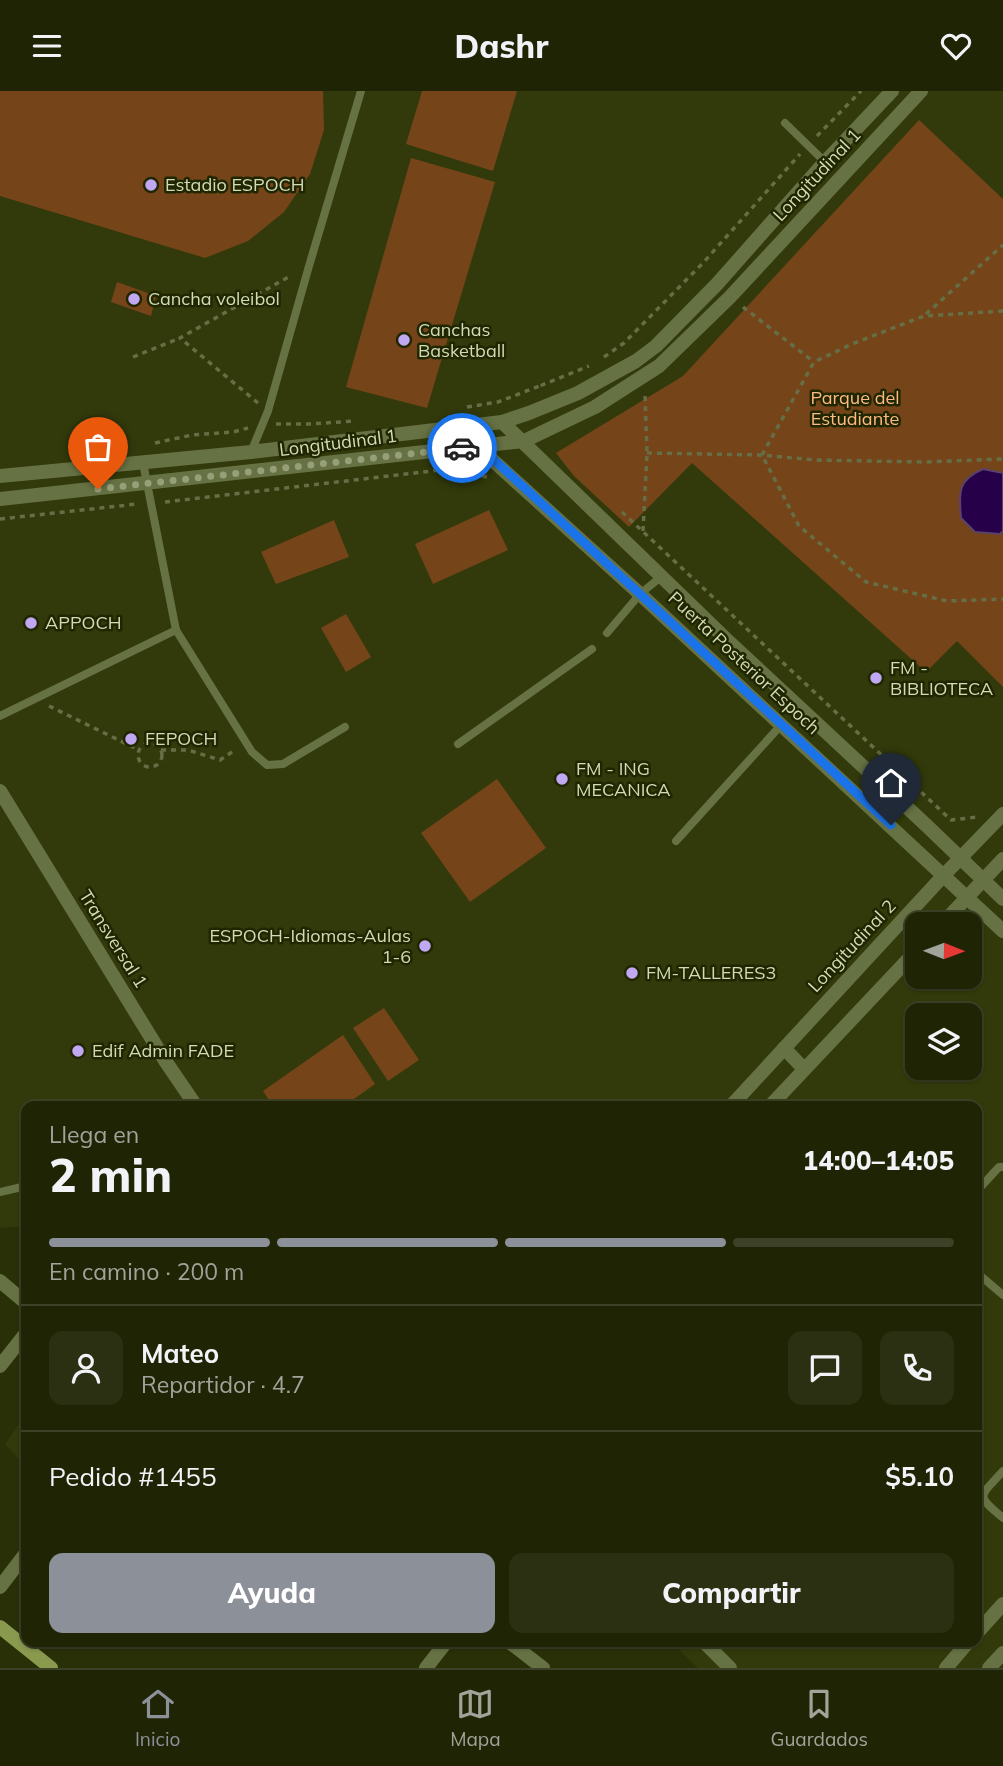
<!DOCTYPE html>
<html lang="es">
<head>
<meta charset="utf-8">
<style>
  :root { --surface:#1f2405; --page:#2c3013; --text:#f1f3f6; --muted:#a1a49a; --line:#3c4127; --accent:#8c9099 }
  body { margin:0; font-family:Mulish,sans-serif; background:var(--page); color:var(--text); height:100vh; display:flex; flex-direction:column; font-size:26px; white-space:nowrap }
  * { box-sizing:border-box; margin:0 }
  p { font-size:23px; color:var(--muted) }
  .icon { flex:none; width:38px; height:38px; fill:none; stroke:currentColor; stroke-width:2; stroke-linecap:round; stroke-linejoin:round }
  .map { position:relative; flex:1; overflow:hidden }
  .side { position:absolute; left:21px; top:1010px; width:961px; height:546px; display:flex; flex-direction:column; background:var(--surface); border-radius:14px; box-shadow:0 2px 5px #0004,0 0 0 2px var(--line) }
  .side>* { flex:none }
  .needle { width:46px; rotate:91deg }
  .buttons { position:absolute; left:905px; top:821px; display:grid; gap:14px }
  .buttons a { display:grid; place-items:center; width:77px; height:77px; border-radius:14px; background:var(--surface); box-shadow:0 2px 5px #0004,0 0 0 2px var(--line); font-size:35px }
  .pin { position:absolute; display:grid; place-items:center; width:60px; height:60px; color:#fff; margin:-72px -30px; border-radius:50% 50% 50% 0; rotate:-45deg; box-shadow:0 0 7px #0007 }
  .pin .icon { rotate:45deg }
  .courier { position:absolute; display:grid; place-items:center; width:70px; height:70px; margin:-35px; border:5px solid #1a73e8; border-radius:50%; background:#fff; color:#222; box-shadow:0 2px 9px #0007 }
  .head em { font-style:normal; font-weight:800 }
  .head div { display:flex; flex-direction:column-reverse }
  .head { display:flex; align-items:center; justify-content:space-between; height:119px; padding:0 28px }
  h1 { font-size:46px; font-weight:800; line-height:52px }
  .bar { display:grid; grid-template-columns:repeat(4,1fr); gap:10px 7px; align-content:center; height:84px; padding:0 28px }
  .bar i { height:9px; border-radius:5px; background:var(--line) }
  .bar .selected { background:var(--accent) }
  .bar p { grid-column:span 4 }
  .line { display:flex; align-items:center; gap:18px; padding:0 28px; border-top:2px solid var(--line) }
  .line div { flex:1 }
  .round { display:grid; place-items:center; flex:none; width:74px; height:74px; border-radius:14px; background:var(--page) }
  .button { display:flex; gap:14px; margin-top:auto; padding:14px 28px }
  .button a { flex:1; height:80px; border-radius:14px; background:var(--accent); color:#fff; font-size:28px; font-weight:800; line-height:80px; text-align:center }
  .button a+a { background:var(--page); color:var(--text) }
  header { display:flex; justify-content:space-between; align-items:center; height:91px; padding:0 28px; background:var(--surface); font-size:32px; font-weight:800 }
  .menu { display:flex; justify-content:space-around; align-items:center; height:98px; border-top:2px solid var(--line); background:var(--surface); font-size:19px; color:var(--muted) }
  .menu a { display:grid; justify-items:center; gap:4px }
  .menu .selected { color:var(--accent) }
  .map>svg:first-child { display:block }
  .built { fill:#323a0b; fill-rule:evenodd }
  .green { fill:#754519 }
  .water { fill:#260149; stroke:#5a426a; stroke-width:2 }
  .lines { fill:none; stroke-linecap:round; stroke-linejoin:round }
  .path { stroke:#666e46; stroke-width:3.5; stroke-dasharray:5 5; stroke-linecap:butt }
  .service { stroke:#677244; stroke-width:8 }
  .minor { stroke:#677244; stroke-width:14 }
  .secondary { stroke:#89994e; stroke-width:14 }
  .done { stroke:#979f79; stroke-width:7; stroke-dasharray:0 12.6 }
  .route { stroke:#1a73e8; stroke-width:9 }
  .poi-dot { fill:#c1a8f3; stroke:#1f2600; stroke-width:2.5 }
  .labels { text-anchor:middle; stroke-width:5; stroke-linejoin:round; paint-order:stroke }
  .street-label { font-size:18px; fill:#d2dbb6; stroke:#1f2600 }
  .poi-label { font-size:18px; fill:#d2dbb6; stroke:#1f2600; text-anchor:start }
  .park-label { font-size:18px; fill:#ffba82; stroke:#1f2600 }
</style>
</head>
<body>
<header><svg class="icon" aria-label="menu" viewBox="0 0 24 24"><path d="M4 6h16M4 12h16M4 18h16"/></svg>Dashr<svg class="icon" aria-label="heart" viewBox="0 0 24 24"><path d="M12 20l-8-8c-3-5 5-10 8-4 3-6 11-1 8 4z"/></svg></header>
<div class="map">
<svg width="1003" height="1577" viewBox="0 0 1003 1577">
  <rect width="100%" height="100%" fill="#293007"/>
  <g class="built">
    <path d="M0,0H1003V1577H698L671,1551L976,1550V1015H26V1135L0,1137ZM917,833H970V886H917ZM917,924H970V976H917Z"/>
    <path d="M26,1323V1376L5,1353Z"/>
  </g>
  <g class="green">
    <path d="M0,0H323L324,39L310,83L284,121L248,150L205,167L0,105Z"/>
    <path d="M422,0H517L493,80L406,53Z"/>
    <path d="M919,29L1003,108V596L957,550L926,581L692,372L629,436L574,385L556,362L683,285Z"/>
    <path d="M411,67L495,91L427,317L346,296Z"/>
    <path d="M117,191L156,205L151,225L111,211Z"/>
    <path d="M489,419L508,459L433,493L415,453Z"/>
    <path d="M334,429L349,466L276,493L261,461Z"/>
    <path d="M346,523L371,566L346,581L321,537Z"/>
    <path d="M497,688L546,757L470,811L421,742Z"/>
    <path d="M384,917L419,969L388,990L353,937Z"/>
    <path d="M343,944L375,993L344,1015H273L263,1000Z"/>
  </g>
  <path class="water" d="M983,378L1003,382V440L1000,443L975,441L961,427C959,402 957,389 983,378Z"/>
  <g class="lines">
    <g class="path">
      <path d="M817,45L861,0"/>
      <path d="M743,216L814,271"/>
      <path d="M1003,220L924,225L852,253L814,271L762,364L799,435L866,491L947,510L1003,508"/>
      <path d="M926,223L1003,154"/>
      <path d="M133,266L180,247"/>
      <path d="M604,266L624,252L703,172L800,63"/>
      <path d="M543,295L542,294L589,275"/>
      <path d="M258,312L180,247L292,184"/>
      <path d="M467,316L498,311L542,294"/>
      <path d="M276,333H309L355,330"/>
      <path d="M155,352L192,344L233,341L248,337"/>
      <path d="M647,362L762,364L814,369L924,371L1003,368"/>
      <path d="M165,411L449,378L487,386"/>
      <path d="M622,421L951,729L978,726"/>
      <path d="M0,428L137,413"/>
      <path d="M643,440L647,362L645,304"/>
      <path d="M49,615L139,659"/>
      <circle cx="150" cy="664" r="12"/>
      <path d="M161,659H188L220,669L235,659"/>
    </g>
    <g class="service">
      <path d="M785,32L825,71"/>
      <path d="M251,361L268,320L309,175L361,0"/>
      <path d="M143,372L176,539L252,661L267,674L283,673L345,636"/>
      <path d="M607,542L640,503L662,485"/>
      <path d="M0,625L176,539"/>
      <path d="M458,653L592,558"/>
      <path d="M676,750L782,633"/>
      <path d="M0,1101L26,1095"/>
      <path d="M976,1101L999,1076H1003"/>
      <path d="M976,1181L1003,1204"/>
      <path d="M1003,1380C980,1406 974,1403 1003,1427"/>
    </g>
    <g class="minor">
      <path d="M502,331L727,549L926,734L1003,808"/>
      <path d="M456,336L640,503L1003,840"/>
      <path d="M0,385L251,361L502,331L529,322L578,302L636,270L656,255L717,193L825,71L892,0"/>
      <path d="M0,408L524,350L595,316L659,275L730,206L921,0"/>
      <path d="M0,700L166,971L196,1015"/>
      <path d="M942,833L1003,768"/>
      <path d="M784,957L804,978"/>
      <path d="M731,1015L944,784L1003,723"/>
      <path d="M770,1015L917,859"/>
      <path d="M0,1190L26,1212"/>
      <path d="M0,1275L26,1242"/>
      <path d="M0,1496L26,1462"/>
      <path d="M976,1543L1003,1513"/>
      <path d="M508,1550L543,1577"/>
      <path d="M703,1550L730,1577"/>
      <path d="M426,1577L447,1550"/>
      <path d="M946,1577L969,1550"/>
      <path d="M989,1577L1003,1562"/>
    </g>
    <path class="secondary" d="M0,1536L51,1577"/>
  </g>
  <g class="lines">
    <path class="done" d="M98,398L462,357"/>
    <path class="route" d="M462,357L479,355L891,734"/>
  </g>
  <g class="poi-dot">
    <circle cx="151" cy="94" r="7"/>
    <circle cx="134" cy="208" r="7"/>
    <circle cx="404" cy="249" r="7"/>
    <circle cx="31" cy="532" r="7"/>
    <circle cx="876" cy="587" r="7"/>
    <circle cx="131" cy="648" r="7"/>
    <circle cx="562" cy="688" r="7"/>
    <circle cx="425" cy="855" r="7"/>
    <circle cx="632" cy="882" r="7"/>
    <circle cx="78" cy="960" r="7"/>
  </g>
  <g class="labels">
    <g class="street-label">
      <text transform="translate(817 84) rotate(-47)" y="6">Longitudinal 1</text>
      <text transform="translate(338 352) rotate(-7)" y="6">Longitudinal 1</text>
      <text transform="translate(744 572) rotate(43)" y="6">Puerta Posterior Espoch</text>
      <text transform="translate(113 848) rotate(58)" y="6">Transversal 1</text>
      <text transform="translate(852 855) rotate(-47)" y="6">Longitudinal 2</text>
    </g>
    <g class="poi-label">
      <text x="165" y="100">Estadio ESPOCH</text>
      <text x="148" y="214">Cancha voleibol</text>
      <text x="418" y="245">Canchas<tspan x="418" dy="21">Basketball</tspan></text>
      <text x="45" y="538">APPOCH</text>
      <text x="890" y="583">FM -<tspan x="890" dy="21">BIBLIOTECA</tspan></text>
      <text x="145" y="654">FEPOCH</text>
      <text x="576" y="684">FM - ING<tspan x="576" dy="21">MECANICA</tspan></text>
      <text x="411" y="851" text-anchor="end">ESPOCH-Idiomas-Aulas<tspan x="411" dy="21">1-6</tspan></text>
      <text x="646" y="888">FM-TALLERES3</text>
      <text x="92" y="966">Edif Admin FADE</text>
    </g>
    <g class="park-label">
      <text x="855" y="313">Parque del<tspan x="855" dy="21">Estudiante</tspan></text>
    </g>
  </g>
</svg>
<div class="buttons">
<a><svg class="needle" viewBox="-14 -14 28 28"><path d="M0-13l5 13h-10z" fill="#e53935"/><path d="M0 13l5-13h-10z" fill="#a1a49a"/></svg></a>
<a><svg class="icon" aria-label="layers" viewBox="0 0 24 24"><path d="M12 4l9 5-9 5-9-5zM3 14l9 5 9-5"/></svg></a>
</div>
<div class="pin" style="left:98px;top:398px;background:#ea580c"><svg class="icon" aria-label="bag" viewBox="0 0 24 24"><path d="M5 8h14l-1 12H6zM9 8a3 3 0 0 1 6 0"/></svg></div>
<div class="pin" style="left:891px;top:734px;background:#1f2937"><svg class="icon" aria-label="home" viewBox="0 0 24 24"><path d="M3 11l9-7 9 7M6 9v11h12V9"/></svg></div>
<div class="courier" style="left:462px;top:357px"><svg class="icon" aria-label="car" viewBox="0 0 24 24"><path d="M5 17H2v-5l4-1 3-4h7l3 4 3 1v5h-3M9 17h6M6 11h13"/><circle cx="7" cy="17" r="2"/><circle cx="17" cy="17" r="2"/></svg></div>
<section class="side">
<div class="head"><div><h1>2 min</h1><p>Llega en</p></div><em>14:00–14:05</em></div>
<div class="bar"><i class="selected"></i><i class="selected"></i><i class="selected"></i><i></i><p>En camino · 200 m</p></div>
<div class="line" style="height:126px"><a class="round"><svg class="icon" aria-label="person" viewBox="0 0 24 24"><circle cx="12" cy="8" r="4"/><path d="M4 21q1-7 8-7t8 7"/></svg></a><div><b>Mateo</b><p>Repartidor · 4.7</p></div><a class="round"><svg class="icon" aria-label="chat" viewBox="0 0 24 24"><path d="M4 5h16v11H9l-5 4z"/></svg></a><a class="round"><svg class="icon" aria-label="phone" viewBox="0 0 24 24"><path d="M5 4h4l2 5-3 2q2 4 5 5l2-3 5 2v4C11 20 4 13 5 4z"/></svg></a></div>
<div class="line" style="height:91px"><div>Pedido #1455</div><b>$5.10</b></div>
<div class="button"><a>Ayuda</a><a>Compartir</a></div>
</section>
</div>
<nav class="menu">
<a class="selected"><svg class="icon" aria-label="home" viewBox="0 0 24 24"><path d="M3 11l9-7 9 7M6 9v11h12V9"/></svg>Inicio</a>
<a><svg class="icon" aria-label="map" viewBox="0 0 24 24"><path d="M3 6l6-2 6 2 6-2v14l-6 2-6-2-6 2zM9 4v14M15 6v14"/></svg>Mapa</a>
<a><svg class="icon" aria-label="saved" viewBox="0 0 24 24"><path d="M7 4h10v16l-5-4-5 4z"/></svg>Guardados</a>
</nav>
</body>
</html>
